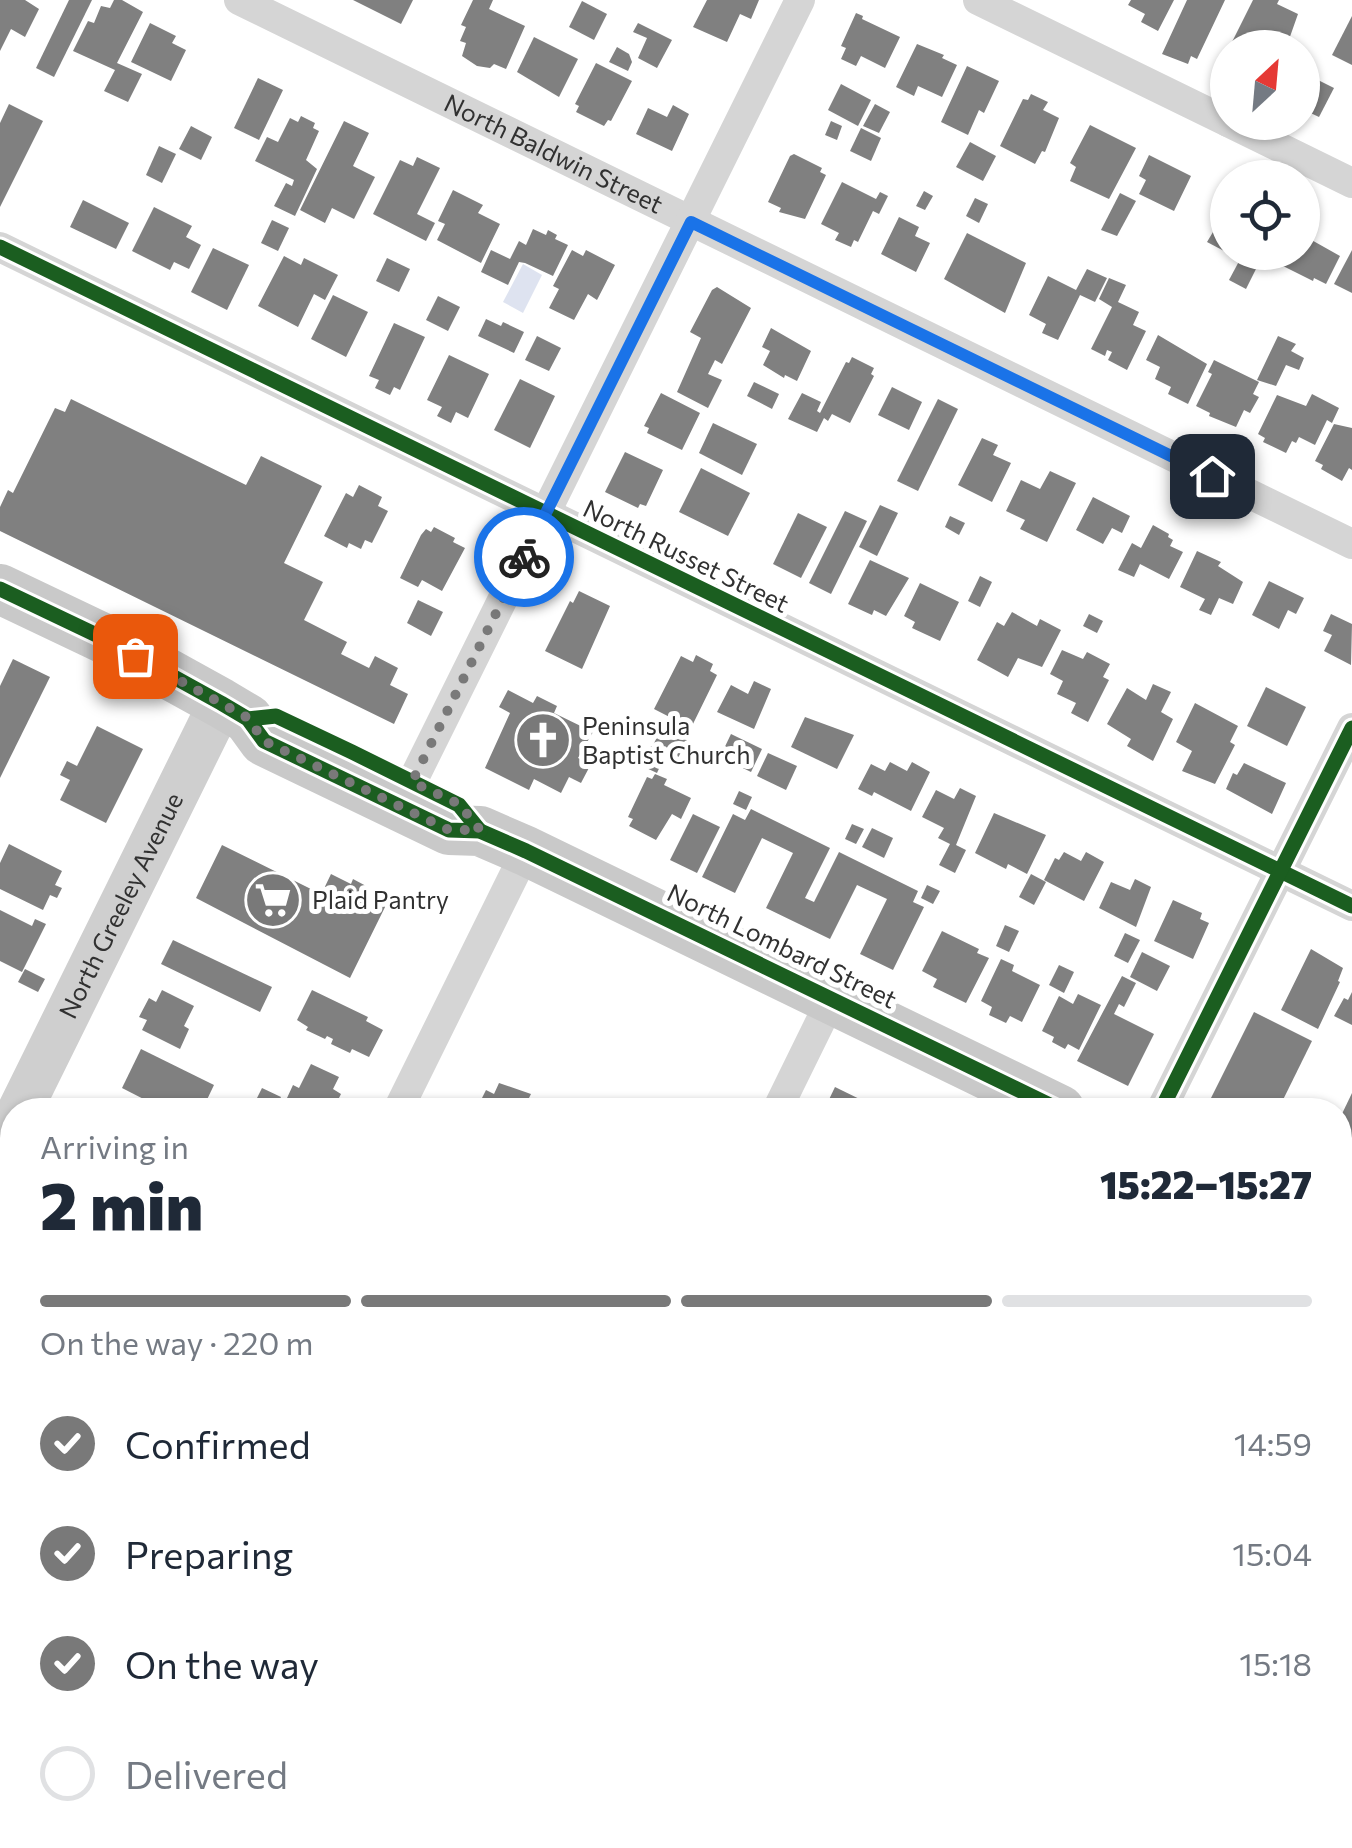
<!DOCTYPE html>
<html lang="en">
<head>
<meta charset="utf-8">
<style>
  :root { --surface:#fff; --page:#f2f2f3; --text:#1f2937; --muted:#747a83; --line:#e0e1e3; --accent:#797979 }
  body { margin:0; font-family:Commissioner,sans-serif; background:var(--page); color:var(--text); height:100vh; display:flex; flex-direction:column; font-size:38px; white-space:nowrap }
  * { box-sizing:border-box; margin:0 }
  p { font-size:32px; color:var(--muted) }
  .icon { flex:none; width:55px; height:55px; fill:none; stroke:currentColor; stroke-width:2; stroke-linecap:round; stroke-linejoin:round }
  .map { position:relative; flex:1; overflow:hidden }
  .panel { position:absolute; left:0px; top:1098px; width:1352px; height:752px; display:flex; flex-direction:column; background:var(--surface); border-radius:40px 40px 0 0; box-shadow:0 2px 8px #0004 }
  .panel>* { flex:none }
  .needle { width:65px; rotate:26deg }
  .fabs { position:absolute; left:1210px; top:30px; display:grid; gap:20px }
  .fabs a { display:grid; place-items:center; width:110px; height:110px; border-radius:50%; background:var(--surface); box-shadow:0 2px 8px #0004; font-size:50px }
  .pin { position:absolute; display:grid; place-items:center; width:85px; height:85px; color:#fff; margin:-42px; border-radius:20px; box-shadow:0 5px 15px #0006 }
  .courier { position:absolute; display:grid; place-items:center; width:100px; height:100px; margin:-50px; border:8px solid #1a73e8; border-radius:50%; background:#fff; color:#222; box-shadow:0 2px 12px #0007 }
  .overview em { font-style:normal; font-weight:800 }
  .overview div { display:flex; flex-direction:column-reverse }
  .overview { display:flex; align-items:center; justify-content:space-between; height:170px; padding:0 40px }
  h1 { font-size:65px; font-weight:800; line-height:75px }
  .bar { display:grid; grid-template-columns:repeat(4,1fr); gap:15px 10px; align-content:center; height:120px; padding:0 40px }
  .bar i { height:12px; border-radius:8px; background:var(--line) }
  .bar .active { background:var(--accent) }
  .bar p { grid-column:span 4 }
  ol { padding:0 40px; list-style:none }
  li { display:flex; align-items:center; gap:30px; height:110px }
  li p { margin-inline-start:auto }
  li .icon { padding:10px; border-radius:50%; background:var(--accent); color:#fff; stroke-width:4 }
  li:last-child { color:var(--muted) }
  li i { width:55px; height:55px; border:5px solid var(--line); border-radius:50% }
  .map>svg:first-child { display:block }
  .green { fill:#f0f5ee }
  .water { fill:#dee3f0 }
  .building { fill:#808080 }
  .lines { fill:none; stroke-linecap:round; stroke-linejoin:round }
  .street { stroke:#d5d5d5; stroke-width:30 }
  .secondary { stroke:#cfcfcf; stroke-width:45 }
  .primary { stroke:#c9c9c9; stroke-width:50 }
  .cycleway-casing { stroke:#fff; stroke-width:21 }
  .cycleway { stroke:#1b5e20; stroke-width:15 }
  .done { stroke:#797979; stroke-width:10; stroke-dasharray:0 18 }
  .route { stroke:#1a73e8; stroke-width:12 }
  .labels { text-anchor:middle; stroke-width:10; stroke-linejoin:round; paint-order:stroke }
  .street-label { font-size:25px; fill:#313131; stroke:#fff }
  .poi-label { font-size:25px; fill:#313131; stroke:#fff; text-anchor:start }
</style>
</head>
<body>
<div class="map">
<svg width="1352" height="1848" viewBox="0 0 1352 1848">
  <rect width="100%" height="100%" fill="#fff"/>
  <path class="green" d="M109,1838H372L367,1848H130Z"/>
  <path class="water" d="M523,264L542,275L523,313L503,302Z"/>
  <g class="building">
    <path d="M0,0H25L39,9L25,37L11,29L0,51Z"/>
    <path d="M69,0H92L54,77L36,68Z"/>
    <path d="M114,0H122L143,12L117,63L142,74L128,102L104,91L115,70L73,51L88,21L94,23L101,6L110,8Z"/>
    <path d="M353,0H413L401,24Z"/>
    <path d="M473,0H493L489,9L525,26L506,69L494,64L490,68L477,66L462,56L466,43L460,41L466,27L461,25Z"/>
    <path d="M707,0H759L751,19L740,14L727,42L693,27Z"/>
    <path d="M1131,0H1174L1158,31L1141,22L1145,14L1128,5Z"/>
    <path d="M1187,0H1225L1197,59L1191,56L1188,64L1162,54Z"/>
    <path d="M1253,0H1279L1277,4L1298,14L1286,48H1243L1232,42Z"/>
    <path d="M582,1L607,14L594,40L569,27Z"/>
    <path d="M856,13L863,16L862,19L900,37L885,68L861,56L856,66L841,59L846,48L841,46Z"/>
    <path d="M1352,16V65L1332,55Z"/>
    <path d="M150,23L176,36L172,43L186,50L171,81L131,62Z"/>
    <path d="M638,23L672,40L657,68L638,58L647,38L633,32Z"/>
    <path d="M534,37L578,59L559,97L517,72Z"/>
    <path d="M917,44L944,55L942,58L957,65L942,97L918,86L914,96L896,87Z"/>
    <path d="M617,47L629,54L632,62L628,71L609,62Z"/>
    <path d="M596,63L632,81L611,121L608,120L604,126L576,112L579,106L575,104Z"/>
    <path d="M967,66L999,81L984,113L979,110L968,135L941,122Z"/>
    <path d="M1302,72L1334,88L1319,117L1302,109Z"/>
    <path d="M258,78L283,90L259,140L234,128Z"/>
    <path d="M841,84L871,100L858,126L828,110Z"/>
    <path d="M1031,94L1048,102L1043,110L1059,118L1045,152L1042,151L1035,164L1000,146L1023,99L1028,100Z"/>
    <path d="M9,104L43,121L0,207V123Z"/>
    <path d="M875,104L890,112L879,133L863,126Z"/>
    <path d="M673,105L689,114L672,151L636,134L648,108L667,117Z"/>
    <path d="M301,116L315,123L313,128L319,131L306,160L317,169L295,216L274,206L286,183L292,186L294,180L255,161L267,137L278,142L290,118L298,122Z"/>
    <path d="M344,121L369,133L353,166L375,177L354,219L332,208L325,223L300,210Z"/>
    <path d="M831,121L842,126L837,140L825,135Z"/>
    <path d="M1090,125L1136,148L1109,199L1070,181L1076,167L1070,163Z"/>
    <path d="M191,126L212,137L201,160L179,149Z"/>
    <path d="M861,128L881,138L871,161L850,151Z"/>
    <path d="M970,142L996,156L983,181L956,167Z"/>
    <path d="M159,146L176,154L162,183L146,175Z"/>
    <path d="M794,154L822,168L820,172L826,175L805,219L779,212L781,208L768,202L790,156Z"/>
    <path d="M1149,155L1191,176L1174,211L1139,194L1146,180L1139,176Z"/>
    <path d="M417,157L440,168L417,214L435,223L426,241L373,214L400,160L413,166Z"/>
    <path d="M842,182L876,199L880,192L888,196L879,214L873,211L858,242L854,240L851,247L835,240L839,233L821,224Z"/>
    <path d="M453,190L483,205L478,213L500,224L481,263L437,240L445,224L438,221Z"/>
    <path d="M924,191L933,196L925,210L916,206Z"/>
    <path d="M1120,193L1136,201L1117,236L1101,230Z"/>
    <path d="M975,198L988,204L979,223L966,216Z"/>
    <path d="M83,200L129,223L116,249L70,227Z"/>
    <path d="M154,207L192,226L186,237L201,245L189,269L174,262L170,270L132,251Z"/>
    <path d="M1228,207V249L1226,252L1207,242Z"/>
    <path d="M899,217L919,227L915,236L930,243L916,272L881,254Z"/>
    <path d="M272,220L289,228L278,251L261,243Z"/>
    <path d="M533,229L546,235L548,230L557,235L555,239L568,245L553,276L525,263L519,262L508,285L481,272L491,250L510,259L519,241L526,245Z"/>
    <path d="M1302,230L1310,234L1308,238L1340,256L1326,284L1314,278L1313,281L1273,261L1278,252H1302Z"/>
    <path d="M967,233L1026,263L1005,313L944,279Z"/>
    <path d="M213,248L249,265L227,310L191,292Z"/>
    <path d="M572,250L583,256L586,250L615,265L597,300L588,294L574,320L549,308L559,289L553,286Z"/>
    <path d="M1352,250V293L1334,284Z"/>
    <path d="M1244,252L1261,259L1246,289L1229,280Z"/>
    <path d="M284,256L301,265L304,258L338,275L325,300L314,294L298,327L258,306Z"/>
    <path d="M387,258L410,269L399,292L376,281Z"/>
    <path d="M1087,269L1107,278L1095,302L1080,295L1058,340L1042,333L1046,324L1029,315L1048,276L1076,290Z"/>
    <path d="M1109,278L1126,285L1118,302L1139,312L1133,325L1146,331L1127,370L1108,360L1112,352L1107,350L1105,356L1091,349L1112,307L1099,299Z"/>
    <path d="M717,287L751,308L722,364L715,360L708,374L722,380L708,408L677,392L701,338L690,332L712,290Z"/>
    <path d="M333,295L368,312L346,357L311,339Z"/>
    <path d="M438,296L460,307L448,331L426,320Z"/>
    <path d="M486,319L501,326L503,322L524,332L514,353L478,336Z"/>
    <path d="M394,323L425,337L400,390L394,387L390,395L375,388L379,380L369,376Z"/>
    <path d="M771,328L811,351L797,381L785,375L784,378L763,365L770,351L762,347Z"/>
    <path d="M1158,335L1207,364L1188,404L1168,394L1171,387L1155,379L1160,367L1146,360Z"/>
    <path d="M537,336L561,348L549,371L525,360Z"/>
    <path d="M1278,336L1296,344L1291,351L1304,358L1299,370L1286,365L1276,386L1257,380Z"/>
    <path d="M449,355L489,374L468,418L456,412L451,423L437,416L442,407L427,400Z"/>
    <path d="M852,357L874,368L871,374L874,376L850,423L832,414L828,421L824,418L817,432L788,419L802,393L821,402L817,411L820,413L846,362L849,363Z"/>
    <path d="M1214,360L1259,382L1253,394L1259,397L1250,413L1244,410L1236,427L1209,416L1210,413L1196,406L1212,374L1208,372Z"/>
    <path d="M520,379L555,396L530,448L494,430Z"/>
    <path d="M754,382L779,394L772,409L747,396Z"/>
    <path d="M892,387L922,402L909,430L878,415Z"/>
    <path d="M661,393L700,413L682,450L647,433L649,428L644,426Z"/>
    <path d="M1312,394L1339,408L1332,423L1327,420L1315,445L1299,437L1296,443L1292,441L1286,453L1263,442L1265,438L1258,434L1277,395L1306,406Z"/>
    <path d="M71,399L246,485L261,456L322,486L284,563L323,582L304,620L347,642L341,654L369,668L375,656L398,668L390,685L408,694L394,724L0,531V507L8,490L13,493L55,408L65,412Z"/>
    <path d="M938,399L958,409L918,491L897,481Z"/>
    <path d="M713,423L757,444L742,475L699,453Z"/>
    <path d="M1334,424L1352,428V470L1349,468L1342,481L1321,469L1323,465L1315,461Z"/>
    <path d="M982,438L998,445L993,455L1011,463L992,502L958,485Z"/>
    <path d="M625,452L663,470L646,506L640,504L638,508L605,492Z"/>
    <path d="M701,468L750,493L728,536L679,512Z"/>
    <path d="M1050,471L1076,483L1047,542L1020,529L1025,520L1006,511L1021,480L1040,489Z"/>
    <path d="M359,485L382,497L378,506L388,511L372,543L365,540L361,549L349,543L347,548L324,536L346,493L353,497Z"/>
    <path d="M1093,497L1130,516L1122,533L1112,528L1103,544L1076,530Z"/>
    <path d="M880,505L898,513L877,556L859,547Z"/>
    <path d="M845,511L867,521L831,594L809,583Z"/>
    <path d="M798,513L827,527L801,578L773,564Z"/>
    <path d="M950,516L965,523L959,535L945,527Z"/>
    <path d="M1153,525L1169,534L1168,537L1173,540L1170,546L1183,552L1169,579L1140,564L1134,577L1118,570L1132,543L1141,548Z"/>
    <path d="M434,527L455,538L453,542L465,548L442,591L422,580L418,587L400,578L421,535L426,529L431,532Z"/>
    <path d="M1197,551L1221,562L1218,566L1243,582L1233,604L1219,598L1211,615L1199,610L1205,599L1180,587Z"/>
    <path d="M870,560L909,578L886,616L874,610L872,615L848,604Z"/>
    <path d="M980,576L992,582L980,607L968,601Z"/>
    <path d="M1269,581L1304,598L1296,614L1288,610L1279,629L1252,615Z"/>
    <path d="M920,583L959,602L940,641L912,628L915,622L904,616Z"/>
    <path d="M579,591L610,606L582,669L545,651L570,601L573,603Z"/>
    <path d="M418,600L443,612L431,636L407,623Z"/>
    <path d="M1012,612L1037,626L1040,619L1061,630L1042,667L1018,658L1008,677L977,660L997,622L1004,626Z"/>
    <path d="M1089,614L1103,621L1097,633L1083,626Z"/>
    <path d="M1331,614L1352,624L1351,665L1324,651L1332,635L1323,631Z"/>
    <path d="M1062,650L1083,659L1087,652L1110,664L1103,677L1109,680L1088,722L1071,713L1076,703L1057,694L1063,681L1050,674Z"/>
    <path d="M696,655L713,664L710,671L717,675L691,728L654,709L681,656L693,662Z"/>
    <path d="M13,659L50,677L0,778V686Z"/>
    <path d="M754,681L771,689L754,729L717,712L731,685L748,694Z"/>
    <path d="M1153,684L1171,692L1161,712L1173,719L1153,761L1127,746L1131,739L1107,724L1127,688L1146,700Z"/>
    <path d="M1266,687L1306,707L1287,746L1247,726Z"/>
    <path d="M508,690L533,703L537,696L557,706L554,713L593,732L578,758L591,764L581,783L569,777L561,793L534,779L529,790L485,768L510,713L499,707Z"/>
    <path d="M1195,703L1238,726L1230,742L1235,745L1215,784L1182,771L1192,751L1176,742Z"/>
    <path d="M805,717L854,735L837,769L791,747Z"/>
    <path d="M666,720L691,732L678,758L653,745Z"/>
    <path d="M97,726L143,749L106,823L60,800L70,780L60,775L67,761L77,766Z"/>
    <path d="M731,734L762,749L751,772L720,757Z"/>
    <path d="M651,746L666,753L657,773L642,766Z"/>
    <path d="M768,753L797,766L786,790L757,776Z"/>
    <path d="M890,762L907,771L912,762L930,772L911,811L874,792L872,796L858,789L871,764L885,771Z"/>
    <path d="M1244,763L1286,783L1272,814L1226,789L1233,773L1237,775Z"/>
    <path d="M655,774L667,779L664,785L691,798L681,819L672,814L656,840L629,826L633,819L628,817L647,777L652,779Z"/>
    <path d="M960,788L976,796L956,845L966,850L955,873L939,865L950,844L938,838L944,828L922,817L936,790L954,799Z"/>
    <path d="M739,791L752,797L746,810L733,804Z"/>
    <path d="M751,809L830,848L805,898L814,902L839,852L918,891L913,902L924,907L893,970L860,954L887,899L857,885L830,939L766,908L793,853L762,838L735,893L702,877L733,814L745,820Z"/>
    <path d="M994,813L1046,835L1027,874L1008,864L1006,869L975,853Z"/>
    <path d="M693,814L720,827L697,873L670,860Z"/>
    <path d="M852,824L864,829L856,844L845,839Z"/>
    <path d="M872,828L893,838L884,858L862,847Z"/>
    <path d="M9,844L62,871L55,885L62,888L57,898L50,895L43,910L0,889V863Z"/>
    <path d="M222,845L317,892L315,895L320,897L331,874L351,884L353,879L368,887L366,891L388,901L350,978L196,898Z"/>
    <path d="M1064,852L1081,861L1086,852L1104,862L1084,901L1044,880L1055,858L1059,860Z"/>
    <path d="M1031,874L1046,882L1034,905L1019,897Z"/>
    <path d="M1135,879L1151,887L1136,927L1099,908L1111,882L1130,890Z"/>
    <path d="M927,885L940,891L933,904L921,898Z"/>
    <path d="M1173,900L1202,913L1200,919L1209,923L1193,959L1154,941Z"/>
    <path d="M0,910L32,926L35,919L46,924L22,972L0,961Z"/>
    <path d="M1005,925L1019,931L1009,952L996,946Z"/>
    <path d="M942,931L979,949L977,953L989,958L966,1003L933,987L937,979L922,971Z"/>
    <path d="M1125,933L1140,940L1128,963L1114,956Z"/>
    <path d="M173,940L272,987L260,1012L161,964Z"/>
    <path d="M1311,949L1343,968L1338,981L1340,982L1318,1029L1281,1010Z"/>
    <path d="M1142,952L1170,966L1157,991L1130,977Z"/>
    <path d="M1001,959L1014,965L1012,971L1040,985L1022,1022L1010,1016L1006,1023L989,1015L992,1007L981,1001Z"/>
    <path d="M1059,965L1074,972L1064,993L1049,985Z"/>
    <path d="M25,969L45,979L38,992L18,982Z"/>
    <path d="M1122,976L1136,983L1124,1007L1119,1004L1114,1014L1154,1034L1128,1086L1077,1061Z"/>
    <path d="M162,990L194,1006L184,1026L189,1029L180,1049L142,1030L147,1020L139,1017L149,998L156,1002Z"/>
    <path d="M312,990L368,1017L366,1021L383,1030L369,1057L352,1049L350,1053L331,1044L333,1039L327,1036L325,1039L306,1030L308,1027L297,1020Z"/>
    <path d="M1352,992V1025L1334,1016L1344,998L1348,1000Z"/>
    <path d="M1078,994L1101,1005L1079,1050L1068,1044L1065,1049L1052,1042L1054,1037L1042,1031L1059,996L1073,1004Z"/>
    <path d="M1254,1012L1312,1041L1278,1110H1205Z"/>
    <path d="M141,1049L214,1085L202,1110H165L122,1088Z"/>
    <path d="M311,1064L339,1077L333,1089L341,1094L333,1110H298L292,1107L295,1101L287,1098L293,1085L299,1088Z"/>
    <path d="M499,1083L531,1094L529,1098L541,1104L538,1110H476L486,1090L494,1094Z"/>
    <path d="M835,1087L882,1110H824Z"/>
    <path d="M262,1088L281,1097L275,1110H251Z"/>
    <path d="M1352,1093V1148L1345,1162L1340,1159V1118Z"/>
    <path d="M10,1277L12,1278V1320L0,1314V1296Z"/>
    <path d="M5,1338L12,1342V1398L0,1392V1348Z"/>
    <path d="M1340,1344L1352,1349V1358L1340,1382Z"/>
    <path d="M1352,1616V1660L1342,1655L1344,1652L1340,1650V1640Z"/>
    <path d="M5,1657L12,1660V1704L8,1714L0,1710V1667Z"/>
    <path d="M1340,1672L1352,1678V1701L1340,1725Z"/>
    <path d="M0,1722L12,1728V1751L3,1770L0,1768Z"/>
    <path d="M1340,1739L1352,1746V1770L1344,1767L1340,1775Z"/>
    <path d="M493,1838H514L535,1848H488Z"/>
    <path d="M856,1838H913L907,1848H864L854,1843Z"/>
    <path d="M1065,1838H1089L1110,1848H1060Z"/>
    <path d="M1237,1838H1248L1269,1848H1232Z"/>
    <path d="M1269,1838H1305L1300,1848H1291Z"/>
  </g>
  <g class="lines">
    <g class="street">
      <path id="s1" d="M239,0L1352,544"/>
      <path d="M978,0L1228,122"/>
      <path d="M1228,122L1352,183"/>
      <path d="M0,247L1352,906"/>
      <path d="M412,782L800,0"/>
      <path d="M398,1110L526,851"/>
      <path d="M777,1110L832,998"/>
      <path d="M1161,1110L1352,728"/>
      <path d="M0,1520L12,1526"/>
      <path d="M1340,1520L1352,1495"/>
      <path d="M41,1838L61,1848"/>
      <path d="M647,1838L669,1848"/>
      <path d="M411,1848L417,1838"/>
      <path d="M793,1848L798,1838"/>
      <path d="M1178,1848L1183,1838"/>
    </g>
    <g class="secondary">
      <path id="s2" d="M20,1110L221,703"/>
      <path d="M0,1151L12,1126"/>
    </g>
    <g class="primary">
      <path d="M0,589L107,640L221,703L248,719L264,741L449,830L480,831L526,851L1060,1110"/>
      <path d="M1340,1249L1352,1255"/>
    </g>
    <g class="cycleway-casing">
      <g id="cycleway">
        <path d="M0,247L1352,906"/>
        <path d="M0,589L107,640L221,703L248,719L264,741L449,830L480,831L526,851L1060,1110"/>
        <path d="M248,719L276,716L352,752L459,805L480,831"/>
        <path d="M1161,1110L1352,728"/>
      </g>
    </g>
    <use href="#cycleway" class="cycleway"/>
  </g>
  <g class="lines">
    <path class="done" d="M135,656L248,718L264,741L449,830H480L459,804L412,782L524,557"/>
    <path class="route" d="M524,557L691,222L1212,476"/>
  </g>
  <defs>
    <g id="church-disc" transform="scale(2.875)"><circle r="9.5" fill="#797979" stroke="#fff"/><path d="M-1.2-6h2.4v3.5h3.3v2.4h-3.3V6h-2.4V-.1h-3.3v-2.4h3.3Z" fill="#fff"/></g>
    <g id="supermarket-disc" transform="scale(2.875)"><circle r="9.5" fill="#797979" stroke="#fff"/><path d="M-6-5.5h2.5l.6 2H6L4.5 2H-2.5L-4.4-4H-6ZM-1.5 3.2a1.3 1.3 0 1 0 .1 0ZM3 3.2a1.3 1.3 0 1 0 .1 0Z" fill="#fff"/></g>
  </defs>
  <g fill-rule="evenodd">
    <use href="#church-disc" x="543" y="740"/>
    <use href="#supermarket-disc" x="273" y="900"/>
  </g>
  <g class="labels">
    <g class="street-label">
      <text dy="9" stroke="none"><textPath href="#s1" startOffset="350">North Baldwin Street</textPath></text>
      <text transform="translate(686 556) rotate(26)" y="9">North Russet Street</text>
      <text dy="9" stroke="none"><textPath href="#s2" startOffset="228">North Greeley Avenue</textPath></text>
      <text transform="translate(782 946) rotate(26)" y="9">North Lombard Street</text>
    </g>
    <g class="poi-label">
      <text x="582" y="735">Peninsula<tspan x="582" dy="29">Baptist Church</tspan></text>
      <text x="312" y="909">Plaid Pantry</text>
    </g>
  </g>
</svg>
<div class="fabs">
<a><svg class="needle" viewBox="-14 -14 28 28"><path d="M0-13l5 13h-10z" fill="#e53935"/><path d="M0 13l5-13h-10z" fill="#747a83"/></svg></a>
<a><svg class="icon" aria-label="locate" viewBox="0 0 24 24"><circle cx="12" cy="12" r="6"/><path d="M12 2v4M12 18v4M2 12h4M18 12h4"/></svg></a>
</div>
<div class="pin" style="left:135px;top:656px;background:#ea580c"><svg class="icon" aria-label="bag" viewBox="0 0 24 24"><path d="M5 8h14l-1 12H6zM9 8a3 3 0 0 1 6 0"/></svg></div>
<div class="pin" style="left:1212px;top:476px;background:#1f2937"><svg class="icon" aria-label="home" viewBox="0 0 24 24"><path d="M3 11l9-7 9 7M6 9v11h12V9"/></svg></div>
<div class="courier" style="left:524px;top:557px"><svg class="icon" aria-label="bike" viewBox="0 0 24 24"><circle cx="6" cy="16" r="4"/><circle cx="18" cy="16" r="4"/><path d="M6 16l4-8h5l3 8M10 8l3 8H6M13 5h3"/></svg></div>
<section class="panel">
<div class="overview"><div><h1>2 min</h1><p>Arriving in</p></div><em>15:22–15:27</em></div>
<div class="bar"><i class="active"></i><i class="active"></i><i class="active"></i><i></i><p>On the way · 220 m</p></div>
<ol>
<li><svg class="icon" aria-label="check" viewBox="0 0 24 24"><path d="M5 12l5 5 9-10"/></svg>Confirmed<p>14:59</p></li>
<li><svg class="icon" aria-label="check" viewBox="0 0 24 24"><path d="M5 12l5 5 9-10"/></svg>Preparing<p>15:04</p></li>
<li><svg class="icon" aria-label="check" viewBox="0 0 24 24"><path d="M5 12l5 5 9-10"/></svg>On the way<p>15:18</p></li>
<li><i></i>Delivered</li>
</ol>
</section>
</div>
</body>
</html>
